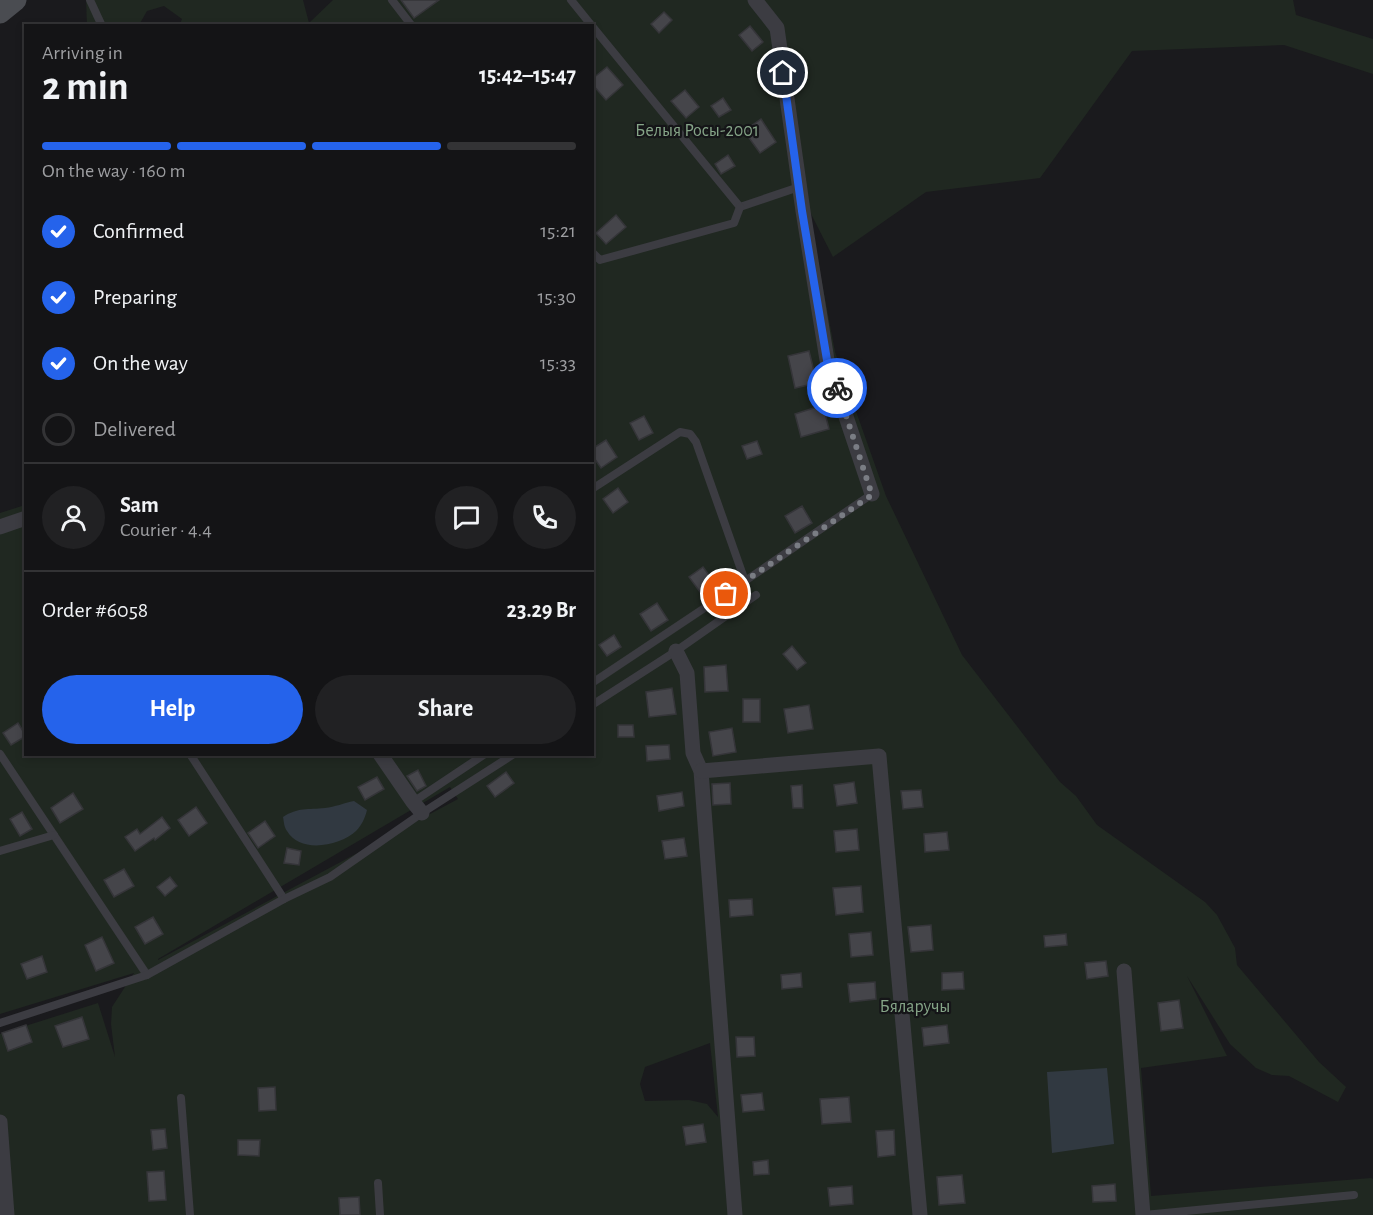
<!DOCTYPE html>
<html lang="en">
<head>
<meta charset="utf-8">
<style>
  :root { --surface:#141416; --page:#212123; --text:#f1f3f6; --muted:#9d9ea1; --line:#333335; --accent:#2563eb }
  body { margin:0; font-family:"Alegreya Sans",sans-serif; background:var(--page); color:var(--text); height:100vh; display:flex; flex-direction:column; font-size:22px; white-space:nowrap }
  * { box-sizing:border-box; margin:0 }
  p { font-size:20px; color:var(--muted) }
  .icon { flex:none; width:33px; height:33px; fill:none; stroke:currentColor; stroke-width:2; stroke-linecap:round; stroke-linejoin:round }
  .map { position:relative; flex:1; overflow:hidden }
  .details { position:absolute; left:24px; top:24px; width:570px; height:732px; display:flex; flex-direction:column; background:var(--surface); border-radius:0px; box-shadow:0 3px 9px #0003,0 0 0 2px var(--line) }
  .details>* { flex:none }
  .pin { position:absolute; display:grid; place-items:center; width:51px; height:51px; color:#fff; margin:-26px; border:3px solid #fff; border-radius:50%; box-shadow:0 2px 6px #0007 }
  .courier { position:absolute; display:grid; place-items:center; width:60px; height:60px; margin:-30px; border:4px solid #2563eb; border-radius:50%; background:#fff; color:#222; box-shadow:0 2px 8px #0007 }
  .overview em { font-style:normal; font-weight:600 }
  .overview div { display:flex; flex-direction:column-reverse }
  .overview { display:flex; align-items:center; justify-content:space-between; height:102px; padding:0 18px }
  h1 { font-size:39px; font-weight:600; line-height:45px }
  .bar { display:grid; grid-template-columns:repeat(4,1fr); gap:9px 6px; align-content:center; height:72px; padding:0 18px }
  .bar i { height:8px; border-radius:4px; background:var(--line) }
  .bar .on { background:var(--accent) }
  .bar p { grid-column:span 4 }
  .line { display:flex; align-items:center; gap:15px; padding:0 18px; border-top:2px solid var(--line) }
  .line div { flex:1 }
  .round { display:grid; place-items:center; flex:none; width:63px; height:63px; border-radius:32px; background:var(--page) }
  ol { padding:0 18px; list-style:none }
  li { display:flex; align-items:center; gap:18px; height:66px }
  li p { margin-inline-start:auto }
  li .icon { padding:6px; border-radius:50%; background:var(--accent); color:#fff; stroke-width:4 }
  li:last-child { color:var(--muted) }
  li i { width:33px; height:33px; border:3px solid var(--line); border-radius:50% }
  .cta { display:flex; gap:12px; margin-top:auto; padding:12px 18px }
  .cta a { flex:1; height:69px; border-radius:36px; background:var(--accent); color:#fff; font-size:24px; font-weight:600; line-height:69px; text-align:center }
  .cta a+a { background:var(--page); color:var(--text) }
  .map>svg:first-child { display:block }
  .green { fill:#202821; fill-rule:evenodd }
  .water { fill:#313941 }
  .building { fill:#45454a; stroke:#353539; stroke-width:1.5 }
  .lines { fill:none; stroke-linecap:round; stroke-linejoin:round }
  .lane { stroke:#3c3c42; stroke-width:8 }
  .street { stroke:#3c3c42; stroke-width:15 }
  .secondary { stroke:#4a4c51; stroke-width:21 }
  .done { stroke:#7a7d84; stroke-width:6; stroke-dasharray:0 10.8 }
  .route { stroke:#2563eb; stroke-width:8 }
  .labels { text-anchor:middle; stroke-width:4.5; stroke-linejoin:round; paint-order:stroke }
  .park-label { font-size:18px; fill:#86a588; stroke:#151518 }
</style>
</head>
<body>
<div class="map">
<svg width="1373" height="1215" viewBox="0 0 1373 1215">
  <rect width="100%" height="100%" fill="#1a1a1d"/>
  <path class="green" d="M86,0H303L309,23L333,0H1293L1296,15L1373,39V74L1284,45L1132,51L1040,178L926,192L833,257L808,208L835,352L886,496L962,655L1060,782L1076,796L1097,825L1205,902L1217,915L1235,948L1237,965L1319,1062L1346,1087L1338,1102L1289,1076L1272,1075L1256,1068L1230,1044L1187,976L1227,1056L1141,1068L1151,1196L1371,1178L1373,1179V1215H0V1034L98,1003L115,1057L111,1024L112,1007L134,973L0,1014V513L25,505L26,754H592V26H179L182,19L164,6L147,11L139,25H87ZM450,787L458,799L158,960V959ZM710,1043L718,1117L707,1104L689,1100L645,1101L640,1084L645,1067Z"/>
  <g class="water">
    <path d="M354,801L367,810C365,818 362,825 356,831C340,846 300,854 287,831C284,827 284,822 283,817C298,807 308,810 325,808C335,807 344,803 354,801Z"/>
    <path d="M1107,1068L1114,1144L1052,1153L1047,1072Z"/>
  </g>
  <g class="building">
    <path d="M401,0H439L414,18Z"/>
    <path d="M664,12L672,20L659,33L651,24Z"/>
    <path d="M750,26L763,42L752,51L739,35Z"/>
    <path d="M607,67L623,85L606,100L592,84V79Z"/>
    <path d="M685,90L699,107L686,118L671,101Z"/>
    <path d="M723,98L731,110L719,117L711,106Z"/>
    <path d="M761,119L776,142L760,153L744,131Z"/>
    <path d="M728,155L735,166L721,174L715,164Z"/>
    <path d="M616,215L626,227L606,244L596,233Z"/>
    <path d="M809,351L817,383L795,388L788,356Z"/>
    <path d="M823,405L829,429L801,437L795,414Z"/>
    <path d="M644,416L653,433L639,440L630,423Z"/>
    <path d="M606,440L617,457L601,468L592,455V449Z"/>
    <path d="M757,441L762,454L747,459L742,446Z"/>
    <path d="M618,488L628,502L613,513L603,499Z"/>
    <path d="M802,506L812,523L795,533L785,516Z"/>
    <path d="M703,567L717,586L703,596L689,577Z"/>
    <path d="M657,603L668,620L651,631L640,614Z"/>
    <path d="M614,635L621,647L607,656L599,645Z"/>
    <path d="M792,646L806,663L797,670L783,654Z"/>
    <path d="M726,665L728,691L705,692L704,667Z"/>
    <path d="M672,688L676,714L649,717L646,692Z"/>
    <rect x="743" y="699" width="17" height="23"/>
    <path d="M809,705L813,729L788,733L784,709Z"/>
    <path d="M18,723L26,736L11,745L3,733Z"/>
    <path d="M618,725H633L634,737H618Z"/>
    <path d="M732,728L736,752L713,756L709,732Z"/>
    <path d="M669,745L670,759L647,761L646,746Z"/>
    <path d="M418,770L426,786L417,791L407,776Z"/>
    <path d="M506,772L514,783L495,797L487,786Z"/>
    <path d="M377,777L384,789L365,800L358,787Z"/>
    <path d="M854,782L857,803L837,806L834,785Z"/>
    <path d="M730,783L731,804L713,805L712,784Z"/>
    <path d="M802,785L803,808H793L791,786Z"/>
    <path d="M921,790L923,807L903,809L901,791Z"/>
    <path d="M682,792L684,806L659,811L657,796Z"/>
    <path d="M73,793L83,809L60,823L51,808Z"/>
    <path d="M196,807L207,823L189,836L178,820Z"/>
    <path d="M22,812L32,829L20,836L10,819Z"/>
    <path d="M162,817L170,828L155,840L154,838L135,851L125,837L137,829L140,834Z"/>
    <path d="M265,821L275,836L258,848L248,833Z"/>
    <path d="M857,829L859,850L836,852L834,831Z"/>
    <path d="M947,832L949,850L925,852L924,834Z"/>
    <path d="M684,838L687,856L665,859L662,841Z"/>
    <path d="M287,848L301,851L299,865L284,863Z"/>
    <path d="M124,869L134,886L114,897L104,880Z"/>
    <path d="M170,877L177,886L165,896L157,887Z"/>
    <path d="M861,886L863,912L836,915L833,888Z"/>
    <path d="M752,899L753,915L730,917L729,900Z"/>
    <path d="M153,917L163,934L145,944L135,927Z"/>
    <path d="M931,925L933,950L911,952L908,927Z"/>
    <path d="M871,932L873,955L851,957L849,934Z"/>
    <path d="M1066,934L1067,945L1045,947L1044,936Z"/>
    <path d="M102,937L114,963L96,971L85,945Z"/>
    <path d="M42,956L47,972L27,979L21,964Z"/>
    <path d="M1106,961L1108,976L1087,979L1085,963Z"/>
    <path d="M963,972L964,989L942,990V973Z"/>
    <path d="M801,973L802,987L782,989L781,975Z"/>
    <path d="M875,982L876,999L850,1002L848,984Z"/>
    <path d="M1179,1000L1183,1028L1161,1031L1158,1003Z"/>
    <path d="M82,1017L89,1039L63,1047L55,1026Z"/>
    <path d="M26,1025L32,1042L8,1051L2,1033Z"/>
    <path d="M947,1025L949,1043L924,1046L922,1028Z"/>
    <path d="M736,1037H754L755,1056L737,1057Z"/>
    <path d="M275,1087L276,1110L259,1111L258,1088Z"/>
    <path d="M762,1093L764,1110L743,1112L741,1095Z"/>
    <path d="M849,1097L851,1122L822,1124L820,1099Z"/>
    <path d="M703,1124L706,1142L686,1145L683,1127Z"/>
    <path d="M165,1129L167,1148L153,1150L151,1130Z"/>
    <path d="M894,1130L895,1155L878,1157L876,1131Z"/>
    <path d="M238,1140H260L259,1156L238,1155Z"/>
    <path d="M768,1160L769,1174L754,1175L753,1162Z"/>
    <path d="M164,1171L166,1200L149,1201L147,1172Z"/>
    <path d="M962,1175L965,1203L939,1205L937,1177Z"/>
    <path d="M1115,1184L1116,1201L1093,1202L1092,1186Z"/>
    <path d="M852,1186L853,1204L830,1206L828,1188Z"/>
    <path d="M359,1197L360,1215H340L339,1198Z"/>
  </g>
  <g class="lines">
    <g class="lane">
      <path d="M90,0L102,26"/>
      <path d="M392,0L412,26"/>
      <path d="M571,0L592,26"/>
      <path d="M592,26L740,207L799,187"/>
      <path d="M592,252L600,260L734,223L740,207"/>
      <path d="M592,489L680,432L690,434L696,442L745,581"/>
      <path d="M592,683L745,581L872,494"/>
      <path d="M592,705L676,651L756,595"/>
      <path d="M0,754L147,975"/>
      <path d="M190,754L284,899"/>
      <path d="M413,802L485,754"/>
      <path d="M0,851L54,835"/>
      <path d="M0,1023L147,975L284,899L330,877L422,813L514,754"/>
      <path d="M181,1098L190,1215"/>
      <path d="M378,1183L380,1215"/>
      <path d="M1144,1215L1354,1195"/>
    </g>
    <g class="street">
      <path d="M755,0L777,28L803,211L827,360L872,494"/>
      <path d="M0,527L26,518"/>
      <path d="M676,651L687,673L693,753L701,771L735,1215"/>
      <path d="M380,754L413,802L422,813"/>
      <path d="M701,771L879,756L920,1215"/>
      <path d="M1124,971L1143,1215"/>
      <path d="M0,1122L7,1215"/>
    </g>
    <path class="secondary" d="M0,13L16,0"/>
  </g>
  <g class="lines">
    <path class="done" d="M726,594L872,495L837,388"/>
    <path class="route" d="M783,73L802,211L827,360L837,388"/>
  </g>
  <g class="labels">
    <g class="park-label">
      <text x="697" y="136">Белыя Росы-2001</text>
      <text x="915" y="1012">Бяларучы</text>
    </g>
  </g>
</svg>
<div class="pin" style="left:726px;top:594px;background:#ea580c"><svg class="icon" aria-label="bag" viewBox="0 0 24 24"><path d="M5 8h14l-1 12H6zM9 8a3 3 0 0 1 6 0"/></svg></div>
<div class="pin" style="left:783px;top:73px;background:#1f2937"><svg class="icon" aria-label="home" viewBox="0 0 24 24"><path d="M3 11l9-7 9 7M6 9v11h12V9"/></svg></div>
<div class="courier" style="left:837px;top:388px"><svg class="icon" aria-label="bike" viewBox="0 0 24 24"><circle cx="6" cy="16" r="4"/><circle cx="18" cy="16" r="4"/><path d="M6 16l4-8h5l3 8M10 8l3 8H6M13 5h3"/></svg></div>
<section class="details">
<div class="overview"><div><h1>2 min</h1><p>Arriving in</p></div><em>15:42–15:47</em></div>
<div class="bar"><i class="on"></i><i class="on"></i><i class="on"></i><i></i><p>On the way · 160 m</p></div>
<ol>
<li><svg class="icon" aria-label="check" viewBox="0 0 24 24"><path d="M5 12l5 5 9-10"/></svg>Confirmed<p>15:21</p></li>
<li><svg class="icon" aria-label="check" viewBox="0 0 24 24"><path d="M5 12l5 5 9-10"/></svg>Preparing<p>15:30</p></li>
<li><svg class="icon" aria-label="check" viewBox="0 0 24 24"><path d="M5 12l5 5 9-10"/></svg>On the way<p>15:33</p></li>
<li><i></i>Delivered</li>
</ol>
<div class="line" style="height:108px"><a class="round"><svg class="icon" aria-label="person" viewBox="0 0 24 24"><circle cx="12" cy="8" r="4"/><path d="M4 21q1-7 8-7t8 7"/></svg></a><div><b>Sam</b><p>Courier · 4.4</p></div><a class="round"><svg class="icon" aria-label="chat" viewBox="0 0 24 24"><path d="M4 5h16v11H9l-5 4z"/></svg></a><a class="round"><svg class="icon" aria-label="phone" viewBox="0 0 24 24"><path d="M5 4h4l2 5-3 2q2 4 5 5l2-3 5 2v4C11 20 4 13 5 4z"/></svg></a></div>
<div class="line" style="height:78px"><div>Order #6058</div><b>23.29 Br</b></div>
<div class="cta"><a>Help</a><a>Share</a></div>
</section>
</div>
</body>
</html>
